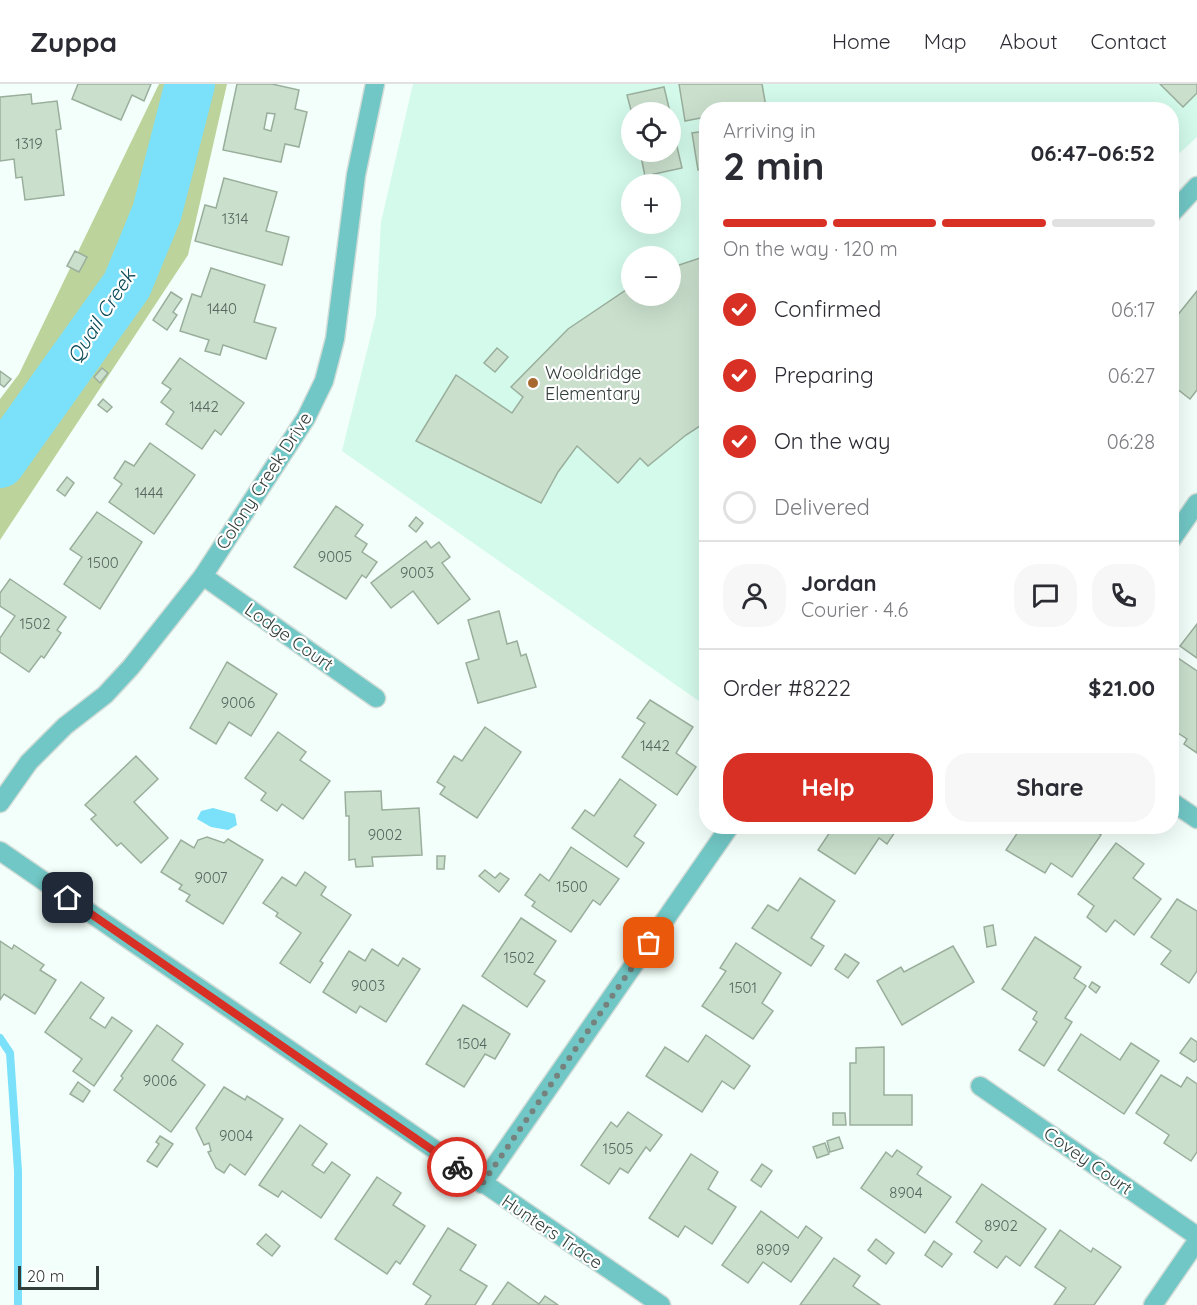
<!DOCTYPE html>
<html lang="en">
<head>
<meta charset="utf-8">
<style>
  :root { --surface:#fff; --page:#f7f7f7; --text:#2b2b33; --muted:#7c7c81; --line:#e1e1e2; --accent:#d93025 }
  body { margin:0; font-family:Quicksand,sans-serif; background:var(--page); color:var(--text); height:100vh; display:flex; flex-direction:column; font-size:22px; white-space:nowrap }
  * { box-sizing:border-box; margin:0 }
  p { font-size:20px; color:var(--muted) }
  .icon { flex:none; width:33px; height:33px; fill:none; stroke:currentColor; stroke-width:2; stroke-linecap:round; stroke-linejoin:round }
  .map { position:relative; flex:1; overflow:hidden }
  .details { position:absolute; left:699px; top:18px; width:480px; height:732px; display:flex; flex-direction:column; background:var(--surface); border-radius:24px; box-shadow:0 6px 24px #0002 }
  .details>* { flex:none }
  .tools { position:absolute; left:621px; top:18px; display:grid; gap:12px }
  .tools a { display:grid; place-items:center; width:60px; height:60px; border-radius:50%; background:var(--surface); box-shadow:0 6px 24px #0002; font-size:30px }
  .scale { position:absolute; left:18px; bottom:15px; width:81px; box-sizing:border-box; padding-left:6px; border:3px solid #323e3a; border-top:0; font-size:16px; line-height:21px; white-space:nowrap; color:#323e3a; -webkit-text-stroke:4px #fff; paint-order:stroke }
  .pin { position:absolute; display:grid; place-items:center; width:51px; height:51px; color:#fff; margin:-26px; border-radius:12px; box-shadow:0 3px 9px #0006 }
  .courier { position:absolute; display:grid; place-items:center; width:60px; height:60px; margin:-30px; border:4px solid #d93025; border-radius:50%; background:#fff; color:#222; box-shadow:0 2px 8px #0007 }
  .headline em { font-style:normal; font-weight:800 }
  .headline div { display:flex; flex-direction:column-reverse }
  .headline { display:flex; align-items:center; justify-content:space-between; height:102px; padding:0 24px }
  h1 { font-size:39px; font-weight:800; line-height:45px }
  .bar { display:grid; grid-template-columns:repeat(4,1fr); gap:9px 6px; align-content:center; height:72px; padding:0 24px }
  .bar i { height:8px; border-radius:4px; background:var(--line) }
  .bar .active { background:var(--accent) }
  .bar p { grid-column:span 4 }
  .line { display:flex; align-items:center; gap:15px; padding:0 24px; border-top:2px solid var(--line) }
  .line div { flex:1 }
  .round { display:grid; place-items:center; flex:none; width:63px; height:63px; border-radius:24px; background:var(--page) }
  ol { padding:0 24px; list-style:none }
  li { display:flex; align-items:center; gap:18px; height:66px }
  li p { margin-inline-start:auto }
  li .icon { padding:6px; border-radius:50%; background:var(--accent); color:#fff; stroke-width:4 }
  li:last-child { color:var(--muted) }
  li i { width:33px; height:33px; border:3px solid var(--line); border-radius:50% }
  .primary-button { display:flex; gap:12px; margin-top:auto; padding:12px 24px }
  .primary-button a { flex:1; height:69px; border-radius:24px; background:var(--accent); color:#fff; font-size:24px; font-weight:800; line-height:69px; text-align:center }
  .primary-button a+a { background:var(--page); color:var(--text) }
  header { display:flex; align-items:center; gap:36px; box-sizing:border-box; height:84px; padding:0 30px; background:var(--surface); border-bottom:2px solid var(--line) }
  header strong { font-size:28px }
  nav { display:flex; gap:33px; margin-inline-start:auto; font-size:21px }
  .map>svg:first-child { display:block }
  .built { fill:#d3faeb; fill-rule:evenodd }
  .green { fill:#bcd39b }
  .water { fill:#7be1fa }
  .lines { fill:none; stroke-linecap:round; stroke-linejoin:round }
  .stream { stroke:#7be1fa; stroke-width:8 }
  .river { stroke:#7be1fa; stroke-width:50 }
  .building { fill:#cae0cd; stroke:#9aae9c; stroke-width:1.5; fill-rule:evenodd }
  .street-casing { stroke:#d0dcd7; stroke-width:21 }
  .street { stroke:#71c7c5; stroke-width:18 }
  .done { stroke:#76827d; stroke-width:6; stroke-dasharray:0 10.8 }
  .route { stroke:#d93025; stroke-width:8 }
  .poi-dot { fill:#a86930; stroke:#fff; stroke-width:2 }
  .labels { text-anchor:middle; stroke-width:4.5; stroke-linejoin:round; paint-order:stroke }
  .number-label { font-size:15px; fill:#58665f }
  .poi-label { font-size:18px; fill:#323e3a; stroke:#fff; text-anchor:start }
  .street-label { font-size:18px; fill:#323e3a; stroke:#fff }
  .water-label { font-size:20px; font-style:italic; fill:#0a4a57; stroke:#fff }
</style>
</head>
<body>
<header>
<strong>Zuppa</strong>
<nav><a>Home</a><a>Map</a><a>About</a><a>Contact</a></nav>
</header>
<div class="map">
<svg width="1197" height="1221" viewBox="0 0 1197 1221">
  <rect width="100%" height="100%" fill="#f3fffa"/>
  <path class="built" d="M413,0H1197V53L1172,76V26H706V622L342,367L376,231L381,138ZM632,28H670V68H632ZM632,100H670V140H632ZM632,172H670V212H632Z"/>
  <path class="green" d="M159,0H227L188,171L0,456V315L19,290Z"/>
  <path class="water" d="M213,724L235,730L237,741L228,746L211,743L197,735L201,727Z"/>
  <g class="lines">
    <path class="stream" d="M0,954L10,969L18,1087V1221"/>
    <path class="river" d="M0,379L127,201L157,128L190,0"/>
  </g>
  <g class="building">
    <path d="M78,0H151L144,17L132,11L121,36L72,15Z"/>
    <path d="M237,0H272L299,6L295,25L307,28L299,63L285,60L281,78L223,66ZM267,29L275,30L271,47L264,45Z"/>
    <path d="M679,0H762L766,23L706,26V33L685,37Z"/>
    <path d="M1160,0H1197V9L1183,23Z"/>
    <path d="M664,3L670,28L632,30L627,11Z"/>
    <path d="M31,10L32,20L57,17L61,45L56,46L64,111L25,116L22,93L16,94L14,75L0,77V13Z"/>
    <path d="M670,33L682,84L645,92L640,68H670Z"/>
    <path d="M706,47V85L698,86L692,49Z"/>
    <path d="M224,94L277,108L266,147L289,153L282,181L195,157L205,121L216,124Z"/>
    <path d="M706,103V134L701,104Z"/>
    <path d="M75,167L87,173L79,188L67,182Z"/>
    <path d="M706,172V338L686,351L648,382L640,374L618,399L577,362L558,388L541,419L416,357L456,291L512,329L523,313L511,303L568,245L632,202V212H670V184Z"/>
    <path d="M211,184L265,201L254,238L276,244L266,275L223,261L220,271L205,267L209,256L180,247L192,210L201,213Z"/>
    <path d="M1197,207V306L1190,315L1177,305L1172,309V238Z"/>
    <path d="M171,208L182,215L173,228L177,231L167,246L153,236Z"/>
    <path d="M497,264L508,273L495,288L484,279Z"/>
    <path d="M180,274L244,319L221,351L215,346L202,365L166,340L174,328L161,318L171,305L162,299Z"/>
    <path d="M102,284L108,289L100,299L94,293Z"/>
    <path d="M0,287L11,295L4,303L0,300Z"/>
    <path d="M103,315L112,323L107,328L98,321Z"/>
    <path d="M150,359L195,391L154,450L109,418L122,400L114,394L125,377L134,382Z"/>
    <path d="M67,393L74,399L65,412L57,406Z"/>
    <path d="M336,422L363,441L355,452L367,460L362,468L377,478L366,494L362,491L346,515L294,483Z"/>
    <path d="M97,428L142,458L100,525L64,500L82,473L70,465Z"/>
    <path d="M416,433L423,439L416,448L409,442Z"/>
    <path d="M426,457L431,464L439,458L450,473L442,479L470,515L438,540L413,507L391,524L371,499Z"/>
    <path d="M10,495L66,533L57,546L61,549L44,574L41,572L29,588L0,568V554L15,532L0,522V509Z"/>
    <path d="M499,527L507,560L517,557L521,572L526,570L536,603L478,619L466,579L479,575L468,536Z"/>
    <path d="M1197,540V574L1180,562Z"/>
    <path d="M1178,574L1197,587V669L1184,660L1187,655L1172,645V583Z"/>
    <path d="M227,578L277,610L251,652L229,638L216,660L190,644Z"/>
    <path d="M650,616L693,643L676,669L696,683L677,711L622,673L645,639L637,634Z"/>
    <path d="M485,643L521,668L477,734L440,710L445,703L437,698L454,672L462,677Z"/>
    <path d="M278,648L306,668L300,676L330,697L303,735L282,720L277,727L261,716L266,709L245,694Z"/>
    <path d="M136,672L158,695L134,718L168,754L141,779L121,759L117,762L91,735L96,731L85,721Z"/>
    <path d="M620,695L656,721L634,752L644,759L627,783L572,744L585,726L594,732Z"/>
    <path d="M381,707L382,726L419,724L422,771L372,773L373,782L356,783L355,775L349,776V732H346L345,708Z"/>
    <path d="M834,742H899L887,760L879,754L855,790L818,766Z"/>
    <path d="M1022,742H1088L1101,751L1072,793L1051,779L1045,789L1006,766Z"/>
    <path d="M207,753L224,759L228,755L263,776L223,840L186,817L190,811L179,805L182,801L161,788L181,756L194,764L198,756Z"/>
    <path d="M1116,759L1144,780L1133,794L1161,815L1134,851L1115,836L1106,848L1087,833L1094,822L1078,810Z"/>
    <path d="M571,763L619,795L600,821L593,816L571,848L532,822L535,818L525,811L540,790L549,797Z"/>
    <path d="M437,772H445L444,785H437Z"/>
    <path d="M485,786L495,794L500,789L509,795L499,808L479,792Z"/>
    <path d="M305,788L326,803L321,811L351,831L320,877L323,879L310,899L280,879L301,849L276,832L278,829L263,819L282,793L296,802Z"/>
    <path d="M800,794L835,817L811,854L824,862L811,882L752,844L768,821L778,827Z"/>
    <path d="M1177,815L1197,827V887L1189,899L1161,880L1171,867L1151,853Z"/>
    <path d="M521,834L556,857L534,890L545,897L527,923L482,892Z"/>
    <path d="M993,841L996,861L987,863L984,843Z"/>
    <path d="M1035,853L1081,883L1074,894L1086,902L1065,934L1072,938L1044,982L1019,966L1037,938L1033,935L1037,928L1002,905Z"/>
    <path d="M0,857L12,865L14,861L44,881L40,886L56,896L35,930L4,910L0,916Z"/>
    <path d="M736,859L781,889L762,919L773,927L753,955L702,922L726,887L720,884Z"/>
    <path d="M953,862L974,898L902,941L877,897L901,883L904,888Z"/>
    <path d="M372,865L398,882L403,874L420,885L386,938L360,922L356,929L323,908L349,867L365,877Z"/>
    <path d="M845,870L859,879L848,894L835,885Z"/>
    <path d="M81,898L104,914L90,934L105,944L112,933L132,947L94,1002L73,987L82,975L45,948Z"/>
    <path d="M1092,898L1100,903L1096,909L1089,903Z"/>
    <path d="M463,921L510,950L495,975L485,970L464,1003L426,980Z"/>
    <path d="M157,941L183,960L172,976L205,1001L171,1048L114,1006L123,994L121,992Z"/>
    <path d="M1081,950L1120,976L1131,959L1159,977L1124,1030L1058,986Z"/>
    <path d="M706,951L750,982L734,1005L722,997L702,1028L646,992L665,963L688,978Z"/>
    <path d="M1191,954L1197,958V975L1194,978L1180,969Z"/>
    <path d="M884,963V1011H912V1041H850V979H856V964Z"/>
    <path d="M1161,991L1181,1003L1187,993L1197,1000V1068L1191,1077L1164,1059L1169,1051L1136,1029Z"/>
    <path d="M78,998L90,1007L83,1018L70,1010Z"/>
    <path d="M224,1003L245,1016L247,1012L283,1035L245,1091L230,1080L224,1089L216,1084L208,1068L211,1067L209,1059L204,1061L196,1044Z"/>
    <path d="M628,1028L662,1051L650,1067L646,1063L628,1089L620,1084L609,1100L581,1081L611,1038L617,1043Z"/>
    <path d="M833,1029H845L846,1041H833Z"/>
    <path d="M300,1041L327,1060L312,1081L324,1089L332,1078L350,1091L321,1134L282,1107L278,1113L259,1101Z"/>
    <path d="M160,1052L173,1060L157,1083L147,1077L159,1060L156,1058Z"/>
    <path d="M839,1053L843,1064L830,1068L827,1057Z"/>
    <path d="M825,1059L829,1070L817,1074L813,1063Z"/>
    <path d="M897,1066L922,1083L917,1090L951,1113L925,1149L861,1104L886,1068L892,1073Z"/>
    <path d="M691,1070L718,1088L708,1105L736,1123L712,1160L685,1142L678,1153L649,1134Z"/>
    <path d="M762,1080L772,1087L761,1103L751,1096Z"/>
    <path d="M377,1093L401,1109L393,1121L425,1142L400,1180L396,1177L387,1190L335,1155Z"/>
    <path d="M982,1100L1046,1145L1020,1182L1006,1172L997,1184L974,1168L982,1157L956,1138Z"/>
    <path d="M761,1127L798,1154L806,1142L822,1154L791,1198L763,1178L748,1199L722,1181Z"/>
    <path d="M448,1144L476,1161L460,1186L487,1202L475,1221H425L431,1212L413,1200Z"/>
    <path d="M1060,1146L1091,1168L1093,1164L1121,1183L1094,1221H1054L1066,1204L1035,1183Z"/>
    <path d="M266,1150L280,1162L272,1172L257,1160Z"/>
    <path d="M876,1155L894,1169L886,1180L868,1166Z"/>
    <path d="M934,1157L952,1170L942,1183L925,1171Z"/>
    <path d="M834,1174L860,1192L853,1202L880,1221H800Z"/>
    <path d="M508,1198L539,1220L545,1212L558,1221H492Z"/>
  </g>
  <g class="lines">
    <g class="street-casing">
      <g id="street">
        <path d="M1172,129L1197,102"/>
        <path d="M1172,455L1197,419"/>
        <path d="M203,492L376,614"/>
        <path d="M1172,718L1197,735"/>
        <path d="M0,719L29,678L65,642L105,611L131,583L203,492L306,334L324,297L335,255L356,91L375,0"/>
        <path d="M0,767L661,1221"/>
        <path d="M980,1002L1197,1152"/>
        <path d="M482,1100L730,742"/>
        <path d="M1153,1221L1197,1157"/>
      </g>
    </g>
    <use href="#street" class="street"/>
  </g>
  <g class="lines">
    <path class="done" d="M457,1083L482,1100L649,859"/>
    <path class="route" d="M68,814L457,1083"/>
  </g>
  <circle class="poi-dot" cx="533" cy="299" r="6"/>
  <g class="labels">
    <g class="number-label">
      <text x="29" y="65">1319</text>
      <text x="235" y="140">1314</text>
      <text x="222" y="230">1440</text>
      <text x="204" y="328">1442</text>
      <text x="149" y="414">1444</text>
      <text x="335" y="478">9005</text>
      <text x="103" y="484">1500</text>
      <text x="417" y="494">9003</text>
      <text x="35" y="545">1502</text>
      <text x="238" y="624">9006</text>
      <text x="655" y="667">1442</text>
      <text x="385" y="756">9002</text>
      <text x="211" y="799">9007</text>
      <text x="572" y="808">1500</text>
      <text x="519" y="879">1502</text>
      <text x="368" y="907">9003</text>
      <text x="743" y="909">1501</text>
      <text x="472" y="965">1504</text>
      <text x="160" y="1002">9006</text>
      <text x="236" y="1057">9004</text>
      <text x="618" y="1070">1505</text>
      <text x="906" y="1114">8904</text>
      <text x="1001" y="1147">8902</text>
      <text x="773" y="1171">8909</text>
    </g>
    <g class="poi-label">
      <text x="545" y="295">Wooldridge<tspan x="545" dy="21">Elementary</tspan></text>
    </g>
    <g class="street-label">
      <text transform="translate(264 397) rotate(-57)" y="6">Colony Creek Drive</text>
      <text transform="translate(289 553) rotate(35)" y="6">Lodge Court</text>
      <text transform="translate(1088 1077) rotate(35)" y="6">Covey Court</text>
      <text transform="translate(552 1148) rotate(34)" y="6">Hunters Trace</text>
    </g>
    <g class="water-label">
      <text transform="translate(101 232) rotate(-57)" y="7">Quail Creek</text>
    </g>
  </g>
</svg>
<div class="tools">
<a><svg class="icon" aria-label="locate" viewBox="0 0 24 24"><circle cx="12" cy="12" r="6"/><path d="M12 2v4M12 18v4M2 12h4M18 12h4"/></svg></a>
<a>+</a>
<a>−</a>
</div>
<div class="scale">20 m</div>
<div class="pin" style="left:649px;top:859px;background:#ea580c"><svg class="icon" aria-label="bag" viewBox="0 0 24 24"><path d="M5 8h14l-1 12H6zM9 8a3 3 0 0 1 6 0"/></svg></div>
<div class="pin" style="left:68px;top:814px;background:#1f2937"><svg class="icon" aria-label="home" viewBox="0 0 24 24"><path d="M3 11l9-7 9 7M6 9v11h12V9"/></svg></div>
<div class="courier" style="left:457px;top:1083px"><svg class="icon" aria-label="bike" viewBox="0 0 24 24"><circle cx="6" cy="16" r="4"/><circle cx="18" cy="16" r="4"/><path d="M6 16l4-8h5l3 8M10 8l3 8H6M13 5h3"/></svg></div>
<section class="details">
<div class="headline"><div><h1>2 min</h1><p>Arriving in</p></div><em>06:47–06:52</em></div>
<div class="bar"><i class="active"></i><i class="active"></i><i class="active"></i><i></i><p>On the way · 120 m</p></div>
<ol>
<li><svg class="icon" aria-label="check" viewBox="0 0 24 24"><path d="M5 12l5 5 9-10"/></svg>Confirmed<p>06:17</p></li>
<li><svg class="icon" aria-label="check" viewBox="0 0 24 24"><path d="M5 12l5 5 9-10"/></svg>Preparing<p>06:27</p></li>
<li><svg class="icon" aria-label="check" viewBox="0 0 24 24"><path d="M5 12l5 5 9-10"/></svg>On the way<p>06:28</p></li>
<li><i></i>Delivered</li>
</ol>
<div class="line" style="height:108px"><a class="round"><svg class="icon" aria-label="person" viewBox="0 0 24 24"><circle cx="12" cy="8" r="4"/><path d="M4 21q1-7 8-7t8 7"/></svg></a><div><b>Jordan</b><p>Courier · 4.6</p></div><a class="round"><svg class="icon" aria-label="chat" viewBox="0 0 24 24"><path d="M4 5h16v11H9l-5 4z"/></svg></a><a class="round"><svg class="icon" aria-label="phone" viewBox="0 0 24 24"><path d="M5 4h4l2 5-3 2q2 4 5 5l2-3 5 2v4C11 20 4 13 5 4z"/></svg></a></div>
<div class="line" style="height:78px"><div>Order #8222</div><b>$21.00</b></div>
<div class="primary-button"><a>Help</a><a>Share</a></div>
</section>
</div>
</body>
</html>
